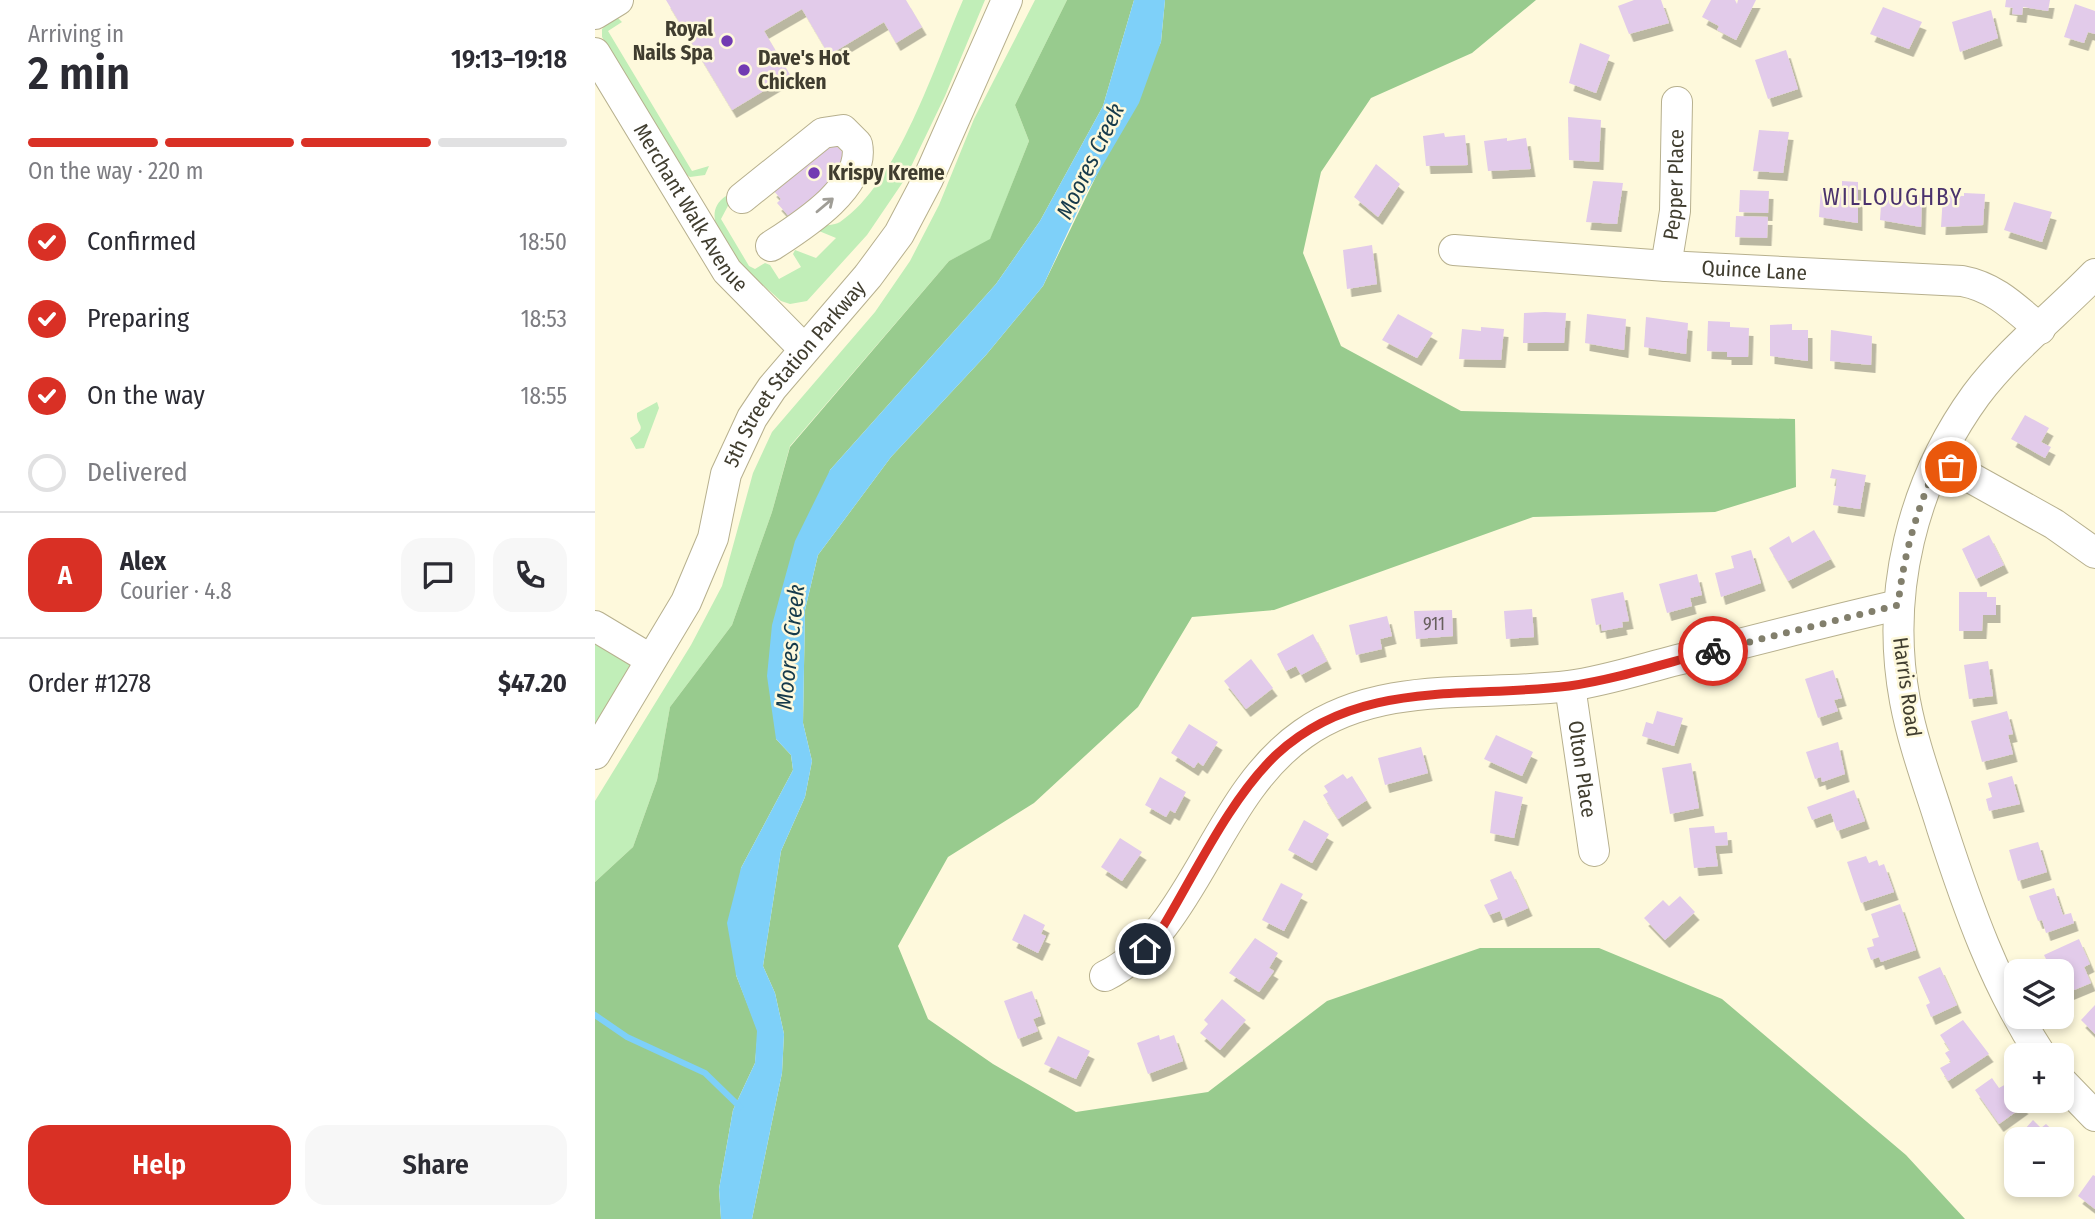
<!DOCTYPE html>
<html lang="en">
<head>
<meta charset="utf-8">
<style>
  :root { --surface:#fff; --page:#f7f7f7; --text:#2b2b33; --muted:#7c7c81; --line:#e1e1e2; --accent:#d93025 }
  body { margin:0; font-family:"Fira Sans Condensed",sans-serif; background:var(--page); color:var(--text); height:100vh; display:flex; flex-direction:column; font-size:26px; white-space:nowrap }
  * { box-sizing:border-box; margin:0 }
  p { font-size:23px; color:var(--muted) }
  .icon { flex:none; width:38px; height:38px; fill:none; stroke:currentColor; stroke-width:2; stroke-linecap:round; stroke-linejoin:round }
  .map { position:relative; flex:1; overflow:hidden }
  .details { display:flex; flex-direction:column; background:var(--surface); width:595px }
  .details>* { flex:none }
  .fabs { position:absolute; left:1409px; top:959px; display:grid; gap:14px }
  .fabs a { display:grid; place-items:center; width:70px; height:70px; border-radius:14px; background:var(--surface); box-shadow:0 4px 10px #0003; font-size:35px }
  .pin { position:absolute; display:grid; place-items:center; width:60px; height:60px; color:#fff; margin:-30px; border:4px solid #fff; border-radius:50%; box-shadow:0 2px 7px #0007 }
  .courier { position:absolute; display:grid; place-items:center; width:70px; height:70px; margin:-35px; border:5px solid #d93025; border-radius:50%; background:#fff; color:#222; box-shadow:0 2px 9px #0007 }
  .head em { font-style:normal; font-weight:600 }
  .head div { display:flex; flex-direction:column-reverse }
  .head { display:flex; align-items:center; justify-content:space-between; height:119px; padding:0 28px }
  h1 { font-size:46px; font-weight:600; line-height:52px }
  .bar { display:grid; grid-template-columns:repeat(4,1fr); gap:10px 7px; align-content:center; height:84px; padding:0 28px }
  .bar i { height:9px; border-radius:5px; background:var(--line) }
  .bar .active { background:var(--accent) }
  .bar p { grid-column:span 4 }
  .line { display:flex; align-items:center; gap:18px; padding:0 28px; border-top:2px solid var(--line) }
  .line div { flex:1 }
  .round { display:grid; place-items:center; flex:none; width:74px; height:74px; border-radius:21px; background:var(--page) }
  ol { padding:0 28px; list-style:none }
  li { display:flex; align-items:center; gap:21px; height:77px }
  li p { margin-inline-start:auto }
  li .icon { padding:7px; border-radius:50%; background:var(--accent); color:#fff; stroke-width:4 }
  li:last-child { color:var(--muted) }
  li i { width:38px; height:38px; border:4px solid var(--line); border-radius:50% }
  .primary-button { display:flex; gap:14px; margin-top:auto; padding:14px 28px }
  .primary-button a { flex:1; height:80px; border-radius:21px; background:var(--accent); color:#fff; font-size:28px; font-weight:600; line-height:80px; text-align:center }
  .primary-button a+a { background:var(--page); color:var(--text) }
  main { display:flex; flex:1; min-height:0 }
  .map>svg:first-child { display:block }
  .green { fill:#c1eeb8 }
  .forest { fill:#98cb8e }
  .water { fill:#7ed0f9 }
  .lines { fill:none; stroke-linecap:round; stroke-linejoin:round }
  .stream { stroke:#7ed0f9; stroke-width:6 }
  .building { fill:#e2cbea; filter:url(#shadow) }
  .minor-casing { stroke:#b7b08e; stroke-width:32 }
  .minor { stroke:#fff; stroke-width:30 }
  .oneway { stroke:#a09e97 }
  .done { stroke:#827f6c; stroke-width:7; stroke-dasharray:0 12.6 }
  .route { stroke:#d93025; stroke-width:9 }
  .poi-dot { fill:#723bb2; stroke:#fef9dc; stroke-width:2.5 }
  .labels { text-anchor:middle; stroke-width:5; stroke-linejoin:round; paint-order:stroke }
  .number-label { font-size:18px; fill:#68605e }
  .poi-label { font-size:21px; font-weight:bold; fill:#403d2f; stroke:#fef9dc; text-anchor:start }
  .street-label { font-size:21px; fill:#403d2f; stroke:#fef9dc }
  .water-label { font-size:23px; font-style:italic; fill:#153a4b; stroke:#fef9dc }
  .neighbourhood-label { font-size:23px; letter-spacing:2px; fill:#4a326d; stroke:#fef9dc }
</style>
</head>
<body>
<main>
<section class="details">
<div class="head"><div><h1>2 min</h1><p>Arriving in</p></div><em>19:13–19:18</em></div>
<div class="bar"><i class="active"></i><i class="active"></i><i class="active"></i><i></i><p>On the way · 220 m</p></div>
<ol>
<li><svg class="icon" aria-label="check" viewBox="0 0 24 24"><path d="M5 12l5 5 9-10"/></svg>Confirmed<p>18:50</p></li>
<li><svg class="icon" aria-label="check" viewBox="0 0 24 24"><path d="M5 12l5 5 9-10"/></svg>Preparing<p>18:53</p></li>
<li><svg class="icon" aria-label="check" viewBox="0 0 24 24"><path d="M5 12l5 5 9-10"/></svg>On the way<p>18:55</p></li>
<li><i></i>Delivered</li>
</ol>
<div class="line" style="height:126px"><b class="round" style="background:var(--accent);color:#fff">A</b><div><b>Alex</b><p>Courier · 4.8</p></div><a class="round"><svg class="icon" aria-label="chat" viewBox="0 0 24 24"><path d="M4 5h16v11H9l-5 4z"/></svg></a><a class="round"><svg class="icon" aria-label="phone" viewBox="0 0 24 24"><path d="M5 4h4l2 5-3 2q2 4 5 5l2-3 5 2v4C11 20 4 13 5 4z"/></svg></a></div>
<div class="line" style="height:91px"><div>Order #1278</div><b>$47.20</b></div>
<div class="primary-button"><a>Help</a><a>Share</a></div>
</section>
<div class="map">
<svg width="1500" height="1219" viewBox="0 0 1500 1219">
  <defs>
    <filter id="shadow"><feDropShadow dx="4.5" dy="8" stdDeviation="0" flood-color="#0004"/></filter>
  </defs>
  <rect width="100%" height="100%" fill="#fef9dc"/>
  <g class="green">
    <path d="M368,0H390L350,96L310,179L272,235L212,301L195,304L186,301C167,284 91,222 131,196L135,202L126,219L154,266L160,269L170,263L175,265L184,279L206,267L198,254L200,250L221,258L241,238L224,231L225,227C232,224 238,226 245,222C303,183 340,64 368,0Z"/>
    <path d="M440,0H472L420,105L434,141L395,240L354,261L195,446L177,512L137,625L75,707L62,780L38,847L0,882V801L96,645L127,586L158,473L177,432L280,312L315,261L344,205L379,119Z"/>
    <path d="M21,16L27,22L13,31L97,171L114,166L110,175L95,177L89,173L7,37V29Z"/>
    <path d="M62,402L64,408L49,448L41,449L35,438C55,426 41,427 42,413Z"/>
    <path d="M0,626L55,659L0,754Z"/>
  </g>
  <g class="forest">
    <path d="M472,0H539L508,106L445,221L401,284L235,470L181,739L196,755L198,770L146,868L141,975L163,1031L160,1063L138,1110L124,1189L126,1219H0V882L38,847L62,780L75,707L137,625L177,512L195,447L354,261L395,239L434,141L420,105Z"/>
    <path d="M570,0H941L877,53L776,98L726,172L708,253L746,346L866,411L1200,419L1201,487L1120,512L938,517L679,610L597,617L543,707L439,803L353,857L303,946L333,1019L398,1064L481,1112L613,1092L732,1001L885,948H1004L1127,999L1311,1155L1370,1219H157L187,1073L189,1034L180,993L168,966L186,851L210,797L217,761L208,723L210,610L223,555L296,457L391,355L448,286L566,42Z"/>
  </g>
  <path class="water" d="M539,0H570L566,42L544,103L489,197L448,286L391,355L296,457L223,555L210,610L208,723L217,761L210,797L186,851L168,966L180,993L189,1034L187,1073L157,1219H126L124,1189L138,1110L160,1063L162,1031L141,975L132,923L146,868L198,770L196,755L181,739L172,676L177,625L200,541L235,470L401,284L445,221L508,106Z"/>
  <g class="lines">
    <path class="stream" d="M0,1015L32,1037L110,1073L145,1107"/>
  </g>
  <g class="building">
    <path d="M71,0H311L327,27L301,43L289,22L234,55L207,9L169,31L195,75L137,110Z"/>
    <path d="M1039,0H1066L1074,23L1034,34L1023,6Z"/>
    <path d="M1116,0H1140L1142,4L1143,0H1161L1141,40L1122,30L1124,26L1107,17Z"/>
    <path d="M1411,0H1455L1453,11L1428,7L1427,15L1417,14L1418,8L1410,7Z"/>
    <path d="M1480,4L1500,11V34L1493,32L1489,43L1469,37Z"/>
    <path d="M1288,7L1327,22L1314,49L1275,34Z"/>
    <path d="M1396,10L1403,38L1365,52L1357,22Z"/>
    <path d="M985,43L1015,55L1001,93L974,83Z"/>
    <path d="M1191,50L1203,89L1173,99L1160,60Z"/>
    <path d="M973,117L1006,120L1004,162L974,160Z"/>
    <path d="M1164,130L1194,132L1188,173L1158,171Z"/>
    <path d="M849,133L850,137L870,135L873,165L831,166L828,136Z"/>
    <path d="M234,137L257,163L198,221L182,203L186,199L177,189Z"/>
    <path d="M912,138V141L931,138L936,169L893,171L889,141Z"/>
    <path d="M781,164L805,184L783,217L759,197Z"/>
    <path d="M998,181L1028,183L1022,224L991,222Z"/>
    <path d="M1247,181L1263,182V223L1224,217L1226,187L1247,188Z"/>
    <path d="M1145,190L1174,191L1173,213L1144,212Z"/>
    <path d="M1287,190L1327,195L1326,227L1285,220Z"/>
    <path d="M1369,193L1390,194L1388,225L1346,227L1348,195L1369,196Z"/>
    <path d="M1419,202L1457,212L1447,242L1409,230Z"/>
    <path d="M1141,216L1173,217L1172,238L1140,237Z"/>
    <path d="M777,245L782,284L752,289L748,250Z"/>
    <path d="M950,312L971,313L969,343H928L929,313Z"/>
    <path d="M803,314L838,333L822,358L787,340Z"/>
    <path d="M992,314L1031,319L1029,350L990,343Z"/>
    <path d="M1051,317L1093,323L1091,354L1049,347Z"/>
    <path d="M1113,321L1135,322V327L1154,328L1153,357H1132V352L1112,351Z"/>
    <path d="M1197,324V330H1213V361L1175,356V325Z"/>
    <path d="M886,327L909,329L906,360L864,359L867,329L886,331Z"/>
    <path d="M1236,330L1277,336L1276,365L1235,361Z"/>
    <path d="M1430,415L1454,428L1446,442L1456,447L1450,458L1416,439Z"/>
    <path d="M1237,469L1271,475L1265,509L1238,505L1242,479L1235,478Z"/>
    <path d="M1219,530L1236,559L1193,581L1174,548L1194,536L1197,543Z"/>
    <path d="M1394,535L1409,565L1381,579L1367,549Z"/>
    <path d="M1156,550L1166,583L1126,597L1120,573L1139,568L1136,556Z"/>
    <path d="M1102,574L1107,595L1095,598L1097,606L1072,613L1064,584Z"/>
    <path d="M1028,592L1034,621L1027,622L1028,627L1007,631L1006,624L1001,625L996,599Z"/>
    <path d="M1364,592H1392V597H1401V615H1388L1387,631H1364Z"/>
    <path d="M937,609L939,637L911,639L909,611Z"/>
    <path d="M857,610L858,636L821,639L819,611Z"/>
    <path d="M792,616L797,636L785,639L787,649L761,655L754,625Z"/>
    <path d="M718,634L732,661L706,675L701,666L691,671L682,654Z"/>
    <path d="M656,659L678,688L651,709L629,681Z"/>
    <path d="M1393,661L1398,696L1374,699L1369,665Z"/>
    <path d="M1238,670L1247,698L1239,700L1243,711L1223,718L1210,679Z"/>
    <path d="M1062,711L1088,718L1079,746L1047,736L1051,722L1058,724Z"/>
    <path d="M1412,711L1418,734L1413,735L1418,754L1387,762L1376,721Z"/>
    <path d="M594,724L623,742L608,766L603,762L599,768L576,753Z"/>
    <path d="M901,735L938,752L927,776L889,759Z"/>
    <path d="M1243,742L1250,774L1227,782L1226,777L1220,779L1211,752Z"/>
    <path d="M826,747L833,773L790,785L783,758Z"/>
    <path d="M1096,763L1104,808L1075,814L1067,768Z"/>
    <path d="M748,774L752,779L757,776L772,800L743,819L728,795L733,792L729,786Z"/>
    <path d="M1417,776L1425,804L1394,811L1391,799L1397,797L1393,783Z"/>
    <path d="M565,777L591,792L580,813L575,810L571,817L550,805Z"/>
    <path d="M1259,790L1270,821L1242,831L1236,813L1217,820L1212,807Z"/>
    <path d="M900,791L928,797L919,838L895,833Z"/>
    <path d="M709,820L734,834L717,863L693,850Z"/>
    <path d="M1119,826L1120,833L1132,832L1133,845L1120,846L1123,866L1099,868L1094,828Z"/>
    <path d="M525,838L547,852L527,881L506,867Z"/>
    <path d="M1443,842L1452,872L1423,881L1414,850Z"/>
    <path d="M1271,856L1274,863L1282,860L1284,866L1289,864L1299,892L1266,903L1252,862Z"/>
    <path d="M916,871L933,908L908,919L905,911L894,915L889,905L903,899L895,880Z"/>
    <path d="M686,883L708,894L689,931L667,920Z"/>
    <path d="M1459,888L1468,915L1476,913L1479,923L1451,933L1447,920L1443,921L1434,896Z"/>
    <path d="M1085,896L1100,912L1070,940L1049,918L1068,900L1074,906Z"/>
    <path d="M1305,904L1321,950L1286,962L1284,957L1276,960L1272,948L1279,946L1277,939L1284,937L1276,914Z"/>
    <path d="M429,914L450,925L446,934L451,936L443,953L417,940Z"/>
    <path d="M660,938L683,953L674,968L679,971L664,992L634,973Z"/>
    <path d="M1484,939L1495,964L1489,967L1496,983L1467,995L1466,971H1457L1449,955Z"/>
    <path d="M1345,967L1362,1005L1336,1017L1331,1005L1335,1003L1323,977Z"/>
    <path d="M437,991L446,1016L438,1019L443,1031L423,1039L409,1001Z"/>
    <path d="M627,999L651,1020L625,1050L605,1033L613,1024L609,1020Z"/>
    <path d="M1500,1005V1034L1486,1020Z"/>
    <path d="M1368,1020L1394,1054L1353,1081L1345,1068L1356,1062L1350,1053L1355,1050L1345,1035Z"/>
    <path d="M564,1035L565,1040L579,1035L588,1061L553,1074L542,1043Z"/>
    <path d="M463,1036L495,1051L481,1079L449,1064Z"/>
    <path d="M1397,1078L1404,1088L1413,1083L1421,1095V1101L1429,1106L1404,1124L1380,1090Z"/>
    <path d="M1438,1120L1446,1128L1451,1124L1467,1139H1421Z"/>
    <path d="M1498,1175L1500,1176V1209L1483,1196Z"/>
  </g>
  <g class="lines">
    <g class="minor-casing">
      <g id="minor">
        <path d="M0,14L23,0"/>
        <path id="s1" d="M0,53L132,271L209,349"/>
        <path d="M147,198L228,133L248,130L262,144C271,186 207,226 176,246"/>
        <path id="s2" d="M859,250L1071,266L1367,281C1400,287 1420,308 1445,329"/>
        <path id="s3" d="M1071,266L1080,211L1082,102"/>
        <path d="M1344,460L1459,524L1500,553"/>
        <path d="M0,626L55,659"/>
        <path id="s4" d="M975,686L999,851"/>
        <path id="s5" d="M0,754L91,602L118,538L131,474L157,418L177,388L273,276L304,234L333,179L412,0"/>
        <path d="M510,976C600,931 619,796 708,734C786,679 885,697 974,686C1010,681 1047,669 1082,660C1156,641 1229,622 1303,605"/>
        <path d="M1446,1055C1400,985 1373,908 1347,828C1334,786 1318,744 1310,701C1290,594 1317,483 1381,395C1415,350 1461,314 1500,274"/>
        <path d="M1466,1081L1500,1116"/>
      </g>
    </g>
    <use href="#minor" class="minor"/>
  </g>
  <defs><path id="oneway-shaft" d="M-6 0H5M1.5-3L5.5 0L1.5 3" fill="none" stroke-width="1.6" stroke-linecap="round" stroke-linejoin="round" transform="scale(1.75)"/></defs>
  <use class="oneway" href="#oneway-shaft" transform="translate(230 205) rotate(-40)"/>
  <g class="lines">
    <path class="done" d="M1118,651L1303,605C1309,553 1322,508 1344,460L1356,467"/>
    <path class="route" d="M550,949L563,935C598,878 634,799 682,754C764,678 873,699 974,686C1022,679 1071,663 1118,651"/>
  </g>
  <g class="poi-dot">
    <circle cx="132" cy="41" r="7"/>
    <circle cx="149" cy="70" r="7"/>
    <circle cx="219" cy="173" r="7"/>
  </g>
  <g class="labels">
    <g class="number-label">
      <text x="839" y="630">911</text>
    </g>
    <g class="poi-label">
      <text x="118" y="36" text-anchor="end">Royal<tspan x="118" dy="24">Nails Spa</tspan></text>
      <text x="163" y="65">Dave's Hot<tspan x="163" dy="24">Chicken</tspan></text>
      <text x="233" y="180">Krispy Kreme</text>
    </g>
    <g class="street-label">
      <text dy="7" stroke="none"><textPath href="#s3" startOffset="82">Pepper Place</textPath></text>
      <text dy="7" stroke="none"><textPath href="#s1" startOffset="182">Merchant Walk Avenue</textPath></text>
      <text dy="7" stroke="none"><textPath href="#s2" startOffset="301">Quince Lane</textPath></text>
      <text dy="7" stroke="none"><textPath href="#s5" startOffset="434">5th Street Station Parkway</textPath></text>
      <text transform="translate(1312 687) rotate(82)" y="7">Harris Road</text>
      <text dy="7" stroke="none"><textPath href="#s4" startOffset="84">Olton Place</textPath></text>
    </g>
    <g class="water-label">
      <text transform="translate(495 161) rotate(-64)" y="8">Moores Creek</text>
      <text transform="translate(195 647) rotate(-84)" y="8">Moores Creek</text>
    </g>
    <g class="neighbourhood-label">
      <text x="1298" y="205">WILLOUGHBY</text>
    </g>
  </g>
</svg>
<div class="fabs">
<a><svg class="icon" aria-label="layers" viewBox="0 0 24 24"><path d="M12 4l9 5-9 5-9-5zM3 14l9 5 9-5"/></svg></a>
<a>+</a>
<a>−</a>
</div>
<div class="pin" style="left:1356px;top:467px;background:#ea580c"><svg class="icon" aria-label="bag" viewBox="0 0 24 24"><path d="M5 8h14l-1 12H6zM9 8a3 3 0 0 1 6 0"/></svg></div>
<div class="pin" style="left:550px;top:949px;background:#1f2937"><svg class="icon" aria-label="home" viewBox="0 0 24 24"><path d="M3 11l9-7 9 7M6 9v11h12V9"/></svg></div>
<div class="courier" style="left:1118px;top:651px"><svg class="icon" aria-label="bike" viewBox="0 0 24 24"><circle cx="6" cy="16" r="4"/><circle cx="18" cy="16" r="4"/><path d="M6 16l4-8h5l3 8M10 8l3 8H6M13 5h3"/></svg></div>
</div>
</main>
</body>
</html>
